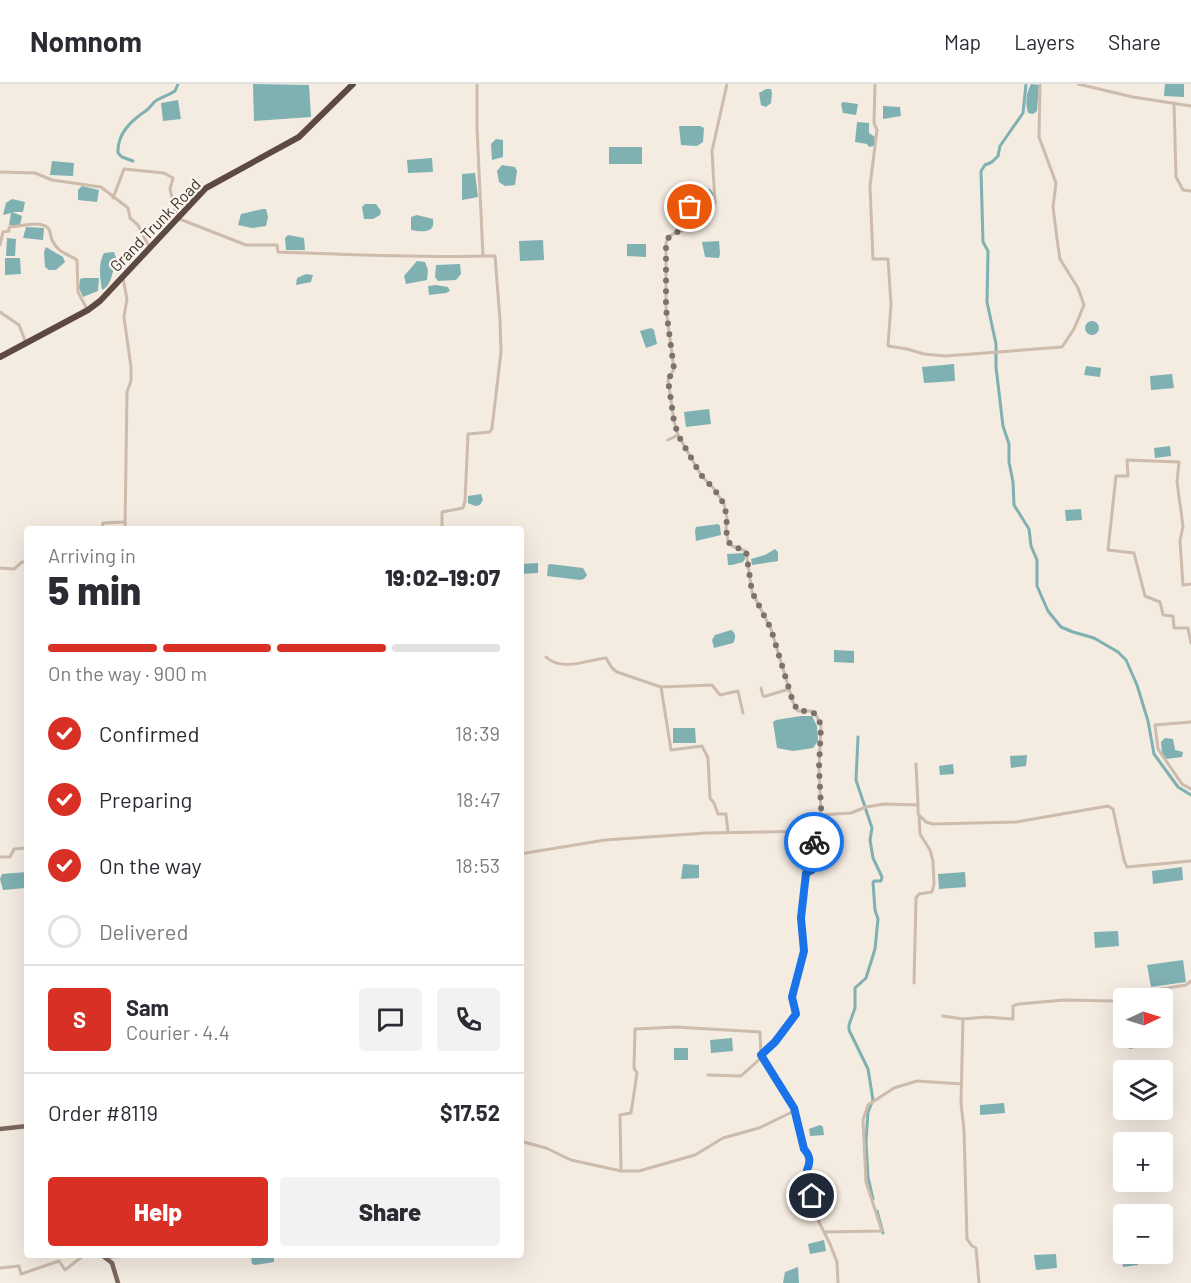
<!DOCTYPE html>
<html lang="en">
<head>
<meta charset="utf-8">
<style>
  :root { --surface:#fff; --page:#f2f2f3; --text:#2b2b33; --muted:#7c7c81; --line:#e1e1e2; --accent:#d93025 }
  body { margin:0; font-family:Barlow,sans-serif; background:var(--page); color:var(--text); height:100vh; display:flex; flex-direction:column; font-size:22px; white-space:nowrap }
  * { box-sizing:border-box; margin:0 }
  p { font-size:20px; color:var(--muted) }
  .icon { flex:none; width:33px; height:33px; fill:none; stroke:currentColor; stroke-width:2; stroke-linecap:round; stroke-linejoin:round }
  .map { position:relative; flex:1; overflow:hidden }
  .sheet { position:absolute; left:24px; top:442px; width:500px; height:732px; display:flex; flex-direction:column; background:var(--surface); border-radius:6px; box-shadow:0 6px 24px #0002 }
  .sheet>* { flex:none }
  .needle { width:39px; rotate:86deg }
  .fabs { position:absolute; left:1113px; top:904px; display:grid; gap:12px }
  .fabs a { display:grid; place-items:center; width:60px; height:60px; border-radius:6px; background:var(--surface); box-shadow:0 6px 24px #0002; font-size:30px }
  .pin { position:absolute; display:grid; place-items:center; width:51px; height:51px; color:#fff; margin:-26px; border:3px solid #fff; border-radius:50%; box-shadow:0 2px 6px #0007 }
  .courier { position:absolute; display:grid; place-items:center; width:60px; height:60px; margin:-30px; border:4px solid #1a73e8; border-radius:50%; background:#fff; color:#222; box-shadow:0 2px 8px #0007 }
  .headline em { font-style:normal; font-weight:800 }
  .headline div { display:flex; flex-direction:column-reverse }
  .headline { display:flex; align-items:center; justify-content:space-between; height:102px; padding:0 24px }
  h1 { font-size:39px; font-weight:800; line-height:45px }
  .bar { display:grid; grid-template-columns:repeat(4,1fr); gap:9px 6px; align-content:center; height:72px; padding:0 24px }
  .bar i { height:8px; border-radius:4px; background:var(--line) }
  .bar .selected { background:var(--accent) }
  .bar p { grid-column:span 4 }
  .line { display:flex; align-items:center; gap:15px; padding:0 24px; border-top:2px solid var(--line) }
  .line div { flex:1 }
  .round { display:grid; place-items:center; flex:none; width:63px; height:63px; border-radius:6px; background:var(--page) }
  ol { padding:0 24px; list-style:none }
  li { display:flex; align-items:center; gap:18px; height:66px }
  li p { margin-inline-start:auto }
  li .icon { padding:6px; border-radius:50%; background:var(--accent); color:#fff; stroke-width:4 }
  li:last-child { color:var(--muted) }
  li i { width:33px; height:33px; border:3px solid var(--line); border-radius:50% }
  .primary-button { display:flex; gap:12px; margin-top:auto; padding:12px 24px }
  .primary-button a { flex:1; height:69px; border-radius:6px; background:var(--accent); color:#fff; font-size:24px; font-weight:800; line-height:69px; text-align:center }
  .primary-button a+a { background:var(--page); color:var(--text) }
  header { display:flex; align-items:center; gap:36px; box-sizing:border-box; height:84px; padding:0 30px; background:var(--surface); border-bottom:2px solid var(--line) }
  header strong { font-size:28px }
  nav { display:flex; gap:33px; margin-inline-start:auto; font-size:21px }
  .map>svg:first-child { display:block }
  .water { fill:#7fb0b2 }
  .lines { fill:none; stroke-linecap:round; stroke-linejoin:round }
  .canal { stroke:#7fb0b2; stroke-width:3 }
  .minor { stroke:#cdbbac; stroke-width:3 }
  .major { stroke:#7d675c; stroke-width:4.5 }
  .highway { stroke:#5c4a42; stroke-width:6 }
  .done { stroke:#7c716b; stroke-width:6; stroke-dasharray:0 10.8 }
  .route { stroke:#1a73e8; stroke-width:8 }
  .labels { text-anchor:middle; stroke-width:4.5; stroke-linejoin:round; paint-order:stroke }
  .street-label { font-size:16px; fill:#3b302b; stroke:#fbf5ee }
</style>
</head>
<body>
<header>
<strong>Nomnom</strong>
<nav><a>Map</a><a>Layers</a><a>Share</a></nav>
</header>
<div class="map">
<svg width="1191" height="1199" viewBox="0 0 1191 1199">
  <rect width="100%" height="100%" fill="#f4ebe1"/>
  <g class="water">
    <path d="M253,0L309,1L311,33L254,37Z"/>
    <path d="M1031,0L1039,1L1037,27L1033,30L1028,29C1025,20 1026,9 1031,0Z"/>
    <path d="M1165,0H1184V13L1164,12Z"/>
    <path d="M766,5H771L772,9L771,19L766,23L761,21L759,9Z"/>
    <path d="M178,16L181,35L163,37L161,19Z"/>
    <path d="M843,18L858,20L856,31L843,29L841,20Z"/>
    <path d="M883,22L900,23L901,32L883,35Z"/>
    <path d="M857,38L869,39V49L875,53L874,62L869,63L867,60L855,58Z"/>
    <path d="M679,42H700L704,44L703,58L697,62L681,61Z"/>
    <path d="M496,55L503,56V73L492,76L491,60Z"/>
    <rect x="609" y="63" width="33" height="17"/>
    <path d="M432,74L433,88L408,89L407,76Z"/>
    <path d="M52,77L74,79L73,92L50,91Z"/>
    <path d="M502,81L515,83L517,87L515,101L505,102L499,98L497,87Z"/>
    <path d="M475,89L478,113L462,116V90Z"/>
    <path d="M82,102L99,106L97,118L78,116V106Z"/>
    <path d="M691,103L710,105L713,109L712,117L709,120L691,121L689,114Z"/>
    <path d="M12,115L25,118L23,128H12L22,132L20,141H9L11,129L3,131L6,119Z"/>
    <path d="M365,120H376L381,127L380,131L373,135H364L362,123Z"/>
    <path d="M263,125H266L268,133L266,142L252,144L238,141L241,130Z"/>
    <path d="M417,131L433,135C436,150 421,148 411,146V133Z"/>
    <path d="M26,143L44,144L43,156L23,154Z"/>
    <path d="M288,151L304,154L305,166H286L285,154Z"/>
    <path d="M7,154L16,155L15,172H6Z"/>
    <path d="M543,156L544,176L520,177L519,157Z"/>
    <path d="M719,157L720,170L719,174L705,173L702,158Z"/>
    <path d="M627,160H646V173L627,172Z"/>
    <path d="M46,163L63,173L65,178L56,186H49L45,183L44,168Z"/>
    <path d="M114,168L117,177C111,187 113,201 102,206C100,195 98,179 104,169Z"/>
    <path d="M5,174H20L21,190L5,191Z"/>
    <path d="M417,177L425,178L428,186L427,196L406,200L404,192Z"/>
    <path d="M460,180L461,190L456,196L438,197L435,193L436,181Z"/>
    <path d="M306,190L313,191L311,198L296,201L297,194Z"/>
    <path d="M83,194H99L98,207L83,213L79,204L80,195Z"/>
    <path d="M436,201L448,203L450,207L446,209L429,211L428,202Z"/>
    <circle cx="1092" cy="244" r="7"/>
    <path d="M651,244L654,246L657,260L646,264L640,247Z"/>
    <path d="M954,280L955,297L924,299L922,283Z"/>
    <path d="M1086,282L1101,284L1100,293L1084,291Z"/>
    <path d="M1172,290L1174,304L1151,306L1150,292Z"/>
    <path d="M709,325L711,340L686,343L684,328Z"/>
    <path d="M1170,362L1171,372L1155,374L1154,364Z"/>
    <path d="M481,410L483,416L480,421L475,422L468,419V412Z"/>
    <path d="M1081,425L1082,436L1066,437L1065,426Z"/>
    <path d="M718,440L720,442L721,451L696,457L695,447L696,443Z"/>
    <path d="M775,465L778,468V477L752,481L751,475L765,471Z"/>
    <path d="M744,469L745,475L743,478L732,481H728L727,470Z"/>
    <path d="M538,479V489L521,490V480Z"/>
    <path d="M550,480L583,484L587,491L584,495L580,496L547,492L548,481Z"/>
    <path d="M731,546C736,549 736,554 733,559L714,564L712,556L715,551Z"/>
    <path d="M834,566L854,567V579L834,578Z"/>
    <path d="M801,632H812L817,642L818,657L813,664L793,667L777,664L773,638L776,636Z"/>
    <path d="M673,644H695L696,659H673Z"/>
    <path d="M1165,654L1173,655L1175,666L1183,668L1182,673L1166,675L1162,670L1161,658Z"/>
    <path d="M1027,671L1026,682L1011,684L1010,672Z"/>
    <path d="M953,680L954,690L940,691L939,682Z"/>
    <path d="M683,780L699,781V794L681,795Z"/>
    <path d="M1182,783L1183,796L1153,800L1152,787Z"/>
    <path d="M27,788L26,804L3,806L0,795L2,790Z"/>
    <path d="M965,788L966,803L939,805L938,790Z"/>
    <path d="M1118,847L1119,862L1095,864L1094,848Z"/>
    <path d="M1183,876L1186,898L1151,903L1147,881Z"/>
    <path d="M732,954L733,967L711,969L710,956Z"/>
    <path d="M1128,954H1153L1154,961L1129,965Z"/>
    <rect x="674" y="964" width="14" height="12"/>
    <path d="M1004,1019L1005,1029L980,1031V1021Z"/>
    <path d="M820,1041L823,1043L824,1051L810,1052L809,1045Z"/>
    <path d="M824,1156L826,1167L810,1170L808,1160Z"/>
    <path d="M1056,1170L1057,1184L1036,1186L1034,1171Z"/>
    <path d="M1137,1171L1138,1181L1123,1183L1122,1172Z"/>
    <path d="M251,1172H274V1178L255,1181L252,1180Z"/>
    <path d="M798,1183L799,1199H783L785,1188Z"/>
  </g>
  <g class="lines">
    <g class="canal">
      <path d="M1026,0L1023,29L1000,62L998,72L992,78L985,81L981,87L983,158L988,167L987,218L996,260V283L1003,342L1009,360V378L1013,398L1014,421L1029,445L1031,462L1037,476V502L1048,527L1061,543L1073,548L1094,554L1118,568L1126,576L1137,601L1148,637L1154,670L1178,703L1191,711"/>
      <path d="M133,77L122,73L118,69C117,49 132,36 147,26C151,23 153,18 157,16C164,12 169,11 175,7L178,0"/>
      <path d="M858,653L856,696L872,744L870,756L873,774L882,793L881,797H874L873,799L875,826L878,835L875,865L866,894L855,904V924L849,941V946L868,985L873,1016L868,1028L866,1057L868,1093L873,1115"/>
      <path d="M877,1127L883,1149"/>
    </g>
    <g class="minor">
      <path d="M727,0L712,67L715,119L710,123H690L688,144C679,149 670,147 666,159V225L674,285L668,296L674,337L678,351L701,391L714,405L724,420L727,434L726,445L728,457L732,462L746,467L752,508L771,545L793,618L798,627H811L816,631L821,641L819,684L821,731L851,729L866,723L884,720L918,721V730L926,738L933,740L1016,738L1108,722L1113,725L1124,776L1127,783L1191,777"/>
      <path d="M875,0L874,39L877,46L870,102L873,175H888L891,220L888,262L907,265L924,270L945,272L1062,263L1074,245L1084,221L1078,204L1060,175L1058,162L1053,123L1056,99L1039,53L1040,0"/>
      <path d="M1078,0L1133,13L1191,22"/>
      <path d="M1174,19L1176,93L1183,106L1191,107"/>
      <path d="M0,88L35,89L52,96L101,103L128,124L130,134L138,141L150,165"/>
      <path d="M113,114L124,85L164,89L173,94L170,105L177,134L246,161H277L278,168C346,170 414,174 483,172"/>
      <path d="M0,161L3,148L9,147V143C20,143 37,136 47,143C51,146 50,152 52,156C59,170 67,169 77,176L78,208L87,225"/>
      <path d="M123,194L127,215L124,233L131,283V297L127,308L125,446"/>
      <path d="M0,228L19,241L26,259"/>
      <path d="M668,356L678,351"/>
      <path d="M102,446L103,439L125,438"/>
      <path d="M440,446L442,444V428L463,424L465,417L468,350L490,348L492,344L501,268L500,236L495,172H483L477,44V0"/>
      <path d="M0,484L14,485L22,478H27"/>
      <path d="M1191,500L1183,501L1180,457L1183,442L1177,398L1179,378L1127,376L1128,392H1116L1108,466L1134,469L1145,512L1160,518L1163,531L1173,532L1174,544H1188L1191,559"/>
      <path d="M546,573C562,588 587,576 606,574L612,584L617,588L661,603L671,666L702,662L708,674L710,714L714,719L718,730H726L728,748"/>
      <path d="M661,603L712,601L720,611L738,607L743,629"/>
      <path d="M761,604L763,612H766L789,605"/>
      <path d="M1191,638L1155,641L1158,665L1182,700L1191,705"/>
      <path d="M916,680L918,720"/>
      <path d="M520,770L605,756L706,749L817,747L822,742L821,731"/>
      <path d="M0,773H10L14,765L27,764"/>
      <path d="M914,899L916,814L919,810L932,808L934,800L933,777L930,766L920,750L919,731"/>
      <path d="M943,932L963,935"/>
      <path d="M761,971L775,958L796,930L792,913L804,867L801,834L806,789L811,786L814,779L815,751L817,748"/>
      <path d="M708,991L741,992L762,973"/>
      <path d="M520,1057L546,1064L571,1076L621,1087H639L695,1071L723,1054L759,1044L794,1027"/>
      <path d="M621,1087L620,1031L631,1029L637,989L634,984L635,945L676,943L760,948L761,971L794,1024L804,1065L808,1070L810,1079L807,1086L811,1100L814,1128L830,1160L837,1178L838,1199"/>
      <path d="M824,1148L882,1147L866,1098L863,1036L868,1021L894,1004L917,997L962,1000"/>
      <path d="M107,1174L122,1172"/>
      <path d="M0,1184L19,1182L21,1190L59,1177L65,1186L83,1172"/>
      <path d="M979,1199L976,1164L972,1162L967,1155L964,1046L961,1019L963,935L986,933L1013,935V922L1019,920L1064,916L1113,917L1141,908L1186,901L1191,897"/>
    </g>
    <g class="major">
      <path d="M0,1045L27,1042"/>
      <path d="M103,1172L112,1179L118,1199"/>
    </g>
    <path class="highway" d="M0,273L88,226L100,217L206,104L299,53L353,0"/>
  </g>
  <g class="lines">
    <path class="done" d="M690,123L688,144C679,149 670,147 666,159V225L674,285L668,296L674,337L678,351L701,391L714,405L724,420L727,434L726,445L728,457L732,462L746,467L752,508L771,545L793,618L798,627H811L816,631L821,641L819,684L822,742L814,751V758"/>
    <path class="route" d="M812,1112L811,1100L807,1086C811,1077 810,1072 804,1065L794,1024L761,971L775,958L796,930L792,913L804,867L801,834L806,789L812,786L814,779V758"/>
  </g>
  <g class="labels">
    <g class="street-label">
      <text transform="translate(155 141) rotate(-46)" y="6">Grand Trunk Road</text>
    </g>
  </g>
</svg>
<div class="fabs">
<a><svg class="needle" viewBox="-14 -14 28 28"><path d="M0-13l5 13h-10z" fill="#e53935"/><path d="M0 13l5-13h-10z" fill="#7c7c81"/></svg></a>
<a><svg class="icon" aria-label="layers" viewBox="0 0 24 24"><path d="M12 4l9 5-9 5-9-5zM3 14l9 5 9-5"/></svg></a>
<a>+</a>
<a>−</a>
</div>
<div class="pin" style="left:690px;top:123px;background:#ea580c"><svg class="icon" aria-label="bag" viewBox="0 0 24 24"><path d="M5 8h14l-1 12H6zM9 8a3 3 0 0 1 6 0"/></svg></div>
<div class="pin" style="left:812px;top:1112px;background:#1f2937"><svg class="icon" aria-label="home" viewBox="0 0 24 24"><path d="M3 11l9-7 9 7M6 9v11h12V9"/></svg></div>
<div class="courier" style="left:814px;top:758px"><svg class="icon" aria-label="bike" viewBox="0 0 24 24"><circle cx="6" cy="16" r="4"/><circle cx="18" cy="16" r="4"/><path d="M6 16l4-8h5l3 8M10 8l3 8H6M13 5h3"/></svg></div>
<section class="sheet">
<div class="headline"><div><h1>5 min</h1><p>Arriving in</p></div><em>19:02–19:07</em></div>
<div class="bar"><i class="selected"></i><i class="selected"></i><i class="selected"></i><i></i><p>On the way · 900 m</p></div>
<ol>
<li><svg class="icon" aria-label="check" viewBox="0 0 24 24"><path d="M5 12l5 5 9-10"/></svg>Confirmed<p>18:39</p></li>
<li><svg class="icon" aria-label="check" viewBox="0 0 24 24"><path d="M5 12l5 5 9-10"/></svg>Preparing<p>18:47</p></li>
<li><svg class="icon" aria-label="check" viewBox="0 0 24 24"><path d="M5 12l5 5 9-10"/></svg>On the way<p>18:53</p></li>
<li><i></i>Delivered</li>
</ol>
<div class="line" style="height:108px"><b class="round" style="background:var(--accent);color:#fff">S</b><div><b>Sam</b><p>Courier · 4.4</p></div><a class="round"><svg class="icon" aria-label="chat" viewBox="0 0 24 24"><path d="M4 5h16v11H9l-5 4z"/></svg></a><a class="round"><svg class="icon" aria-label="phone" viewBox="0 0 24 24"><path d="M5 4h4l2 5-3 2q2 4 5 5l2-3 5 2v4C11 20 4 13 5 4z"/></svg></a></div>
<div class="line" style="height:78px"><div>Order #8119</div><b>$17.52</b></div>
<div class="primary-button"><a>Help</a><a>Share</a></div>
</section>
</div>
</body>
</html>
